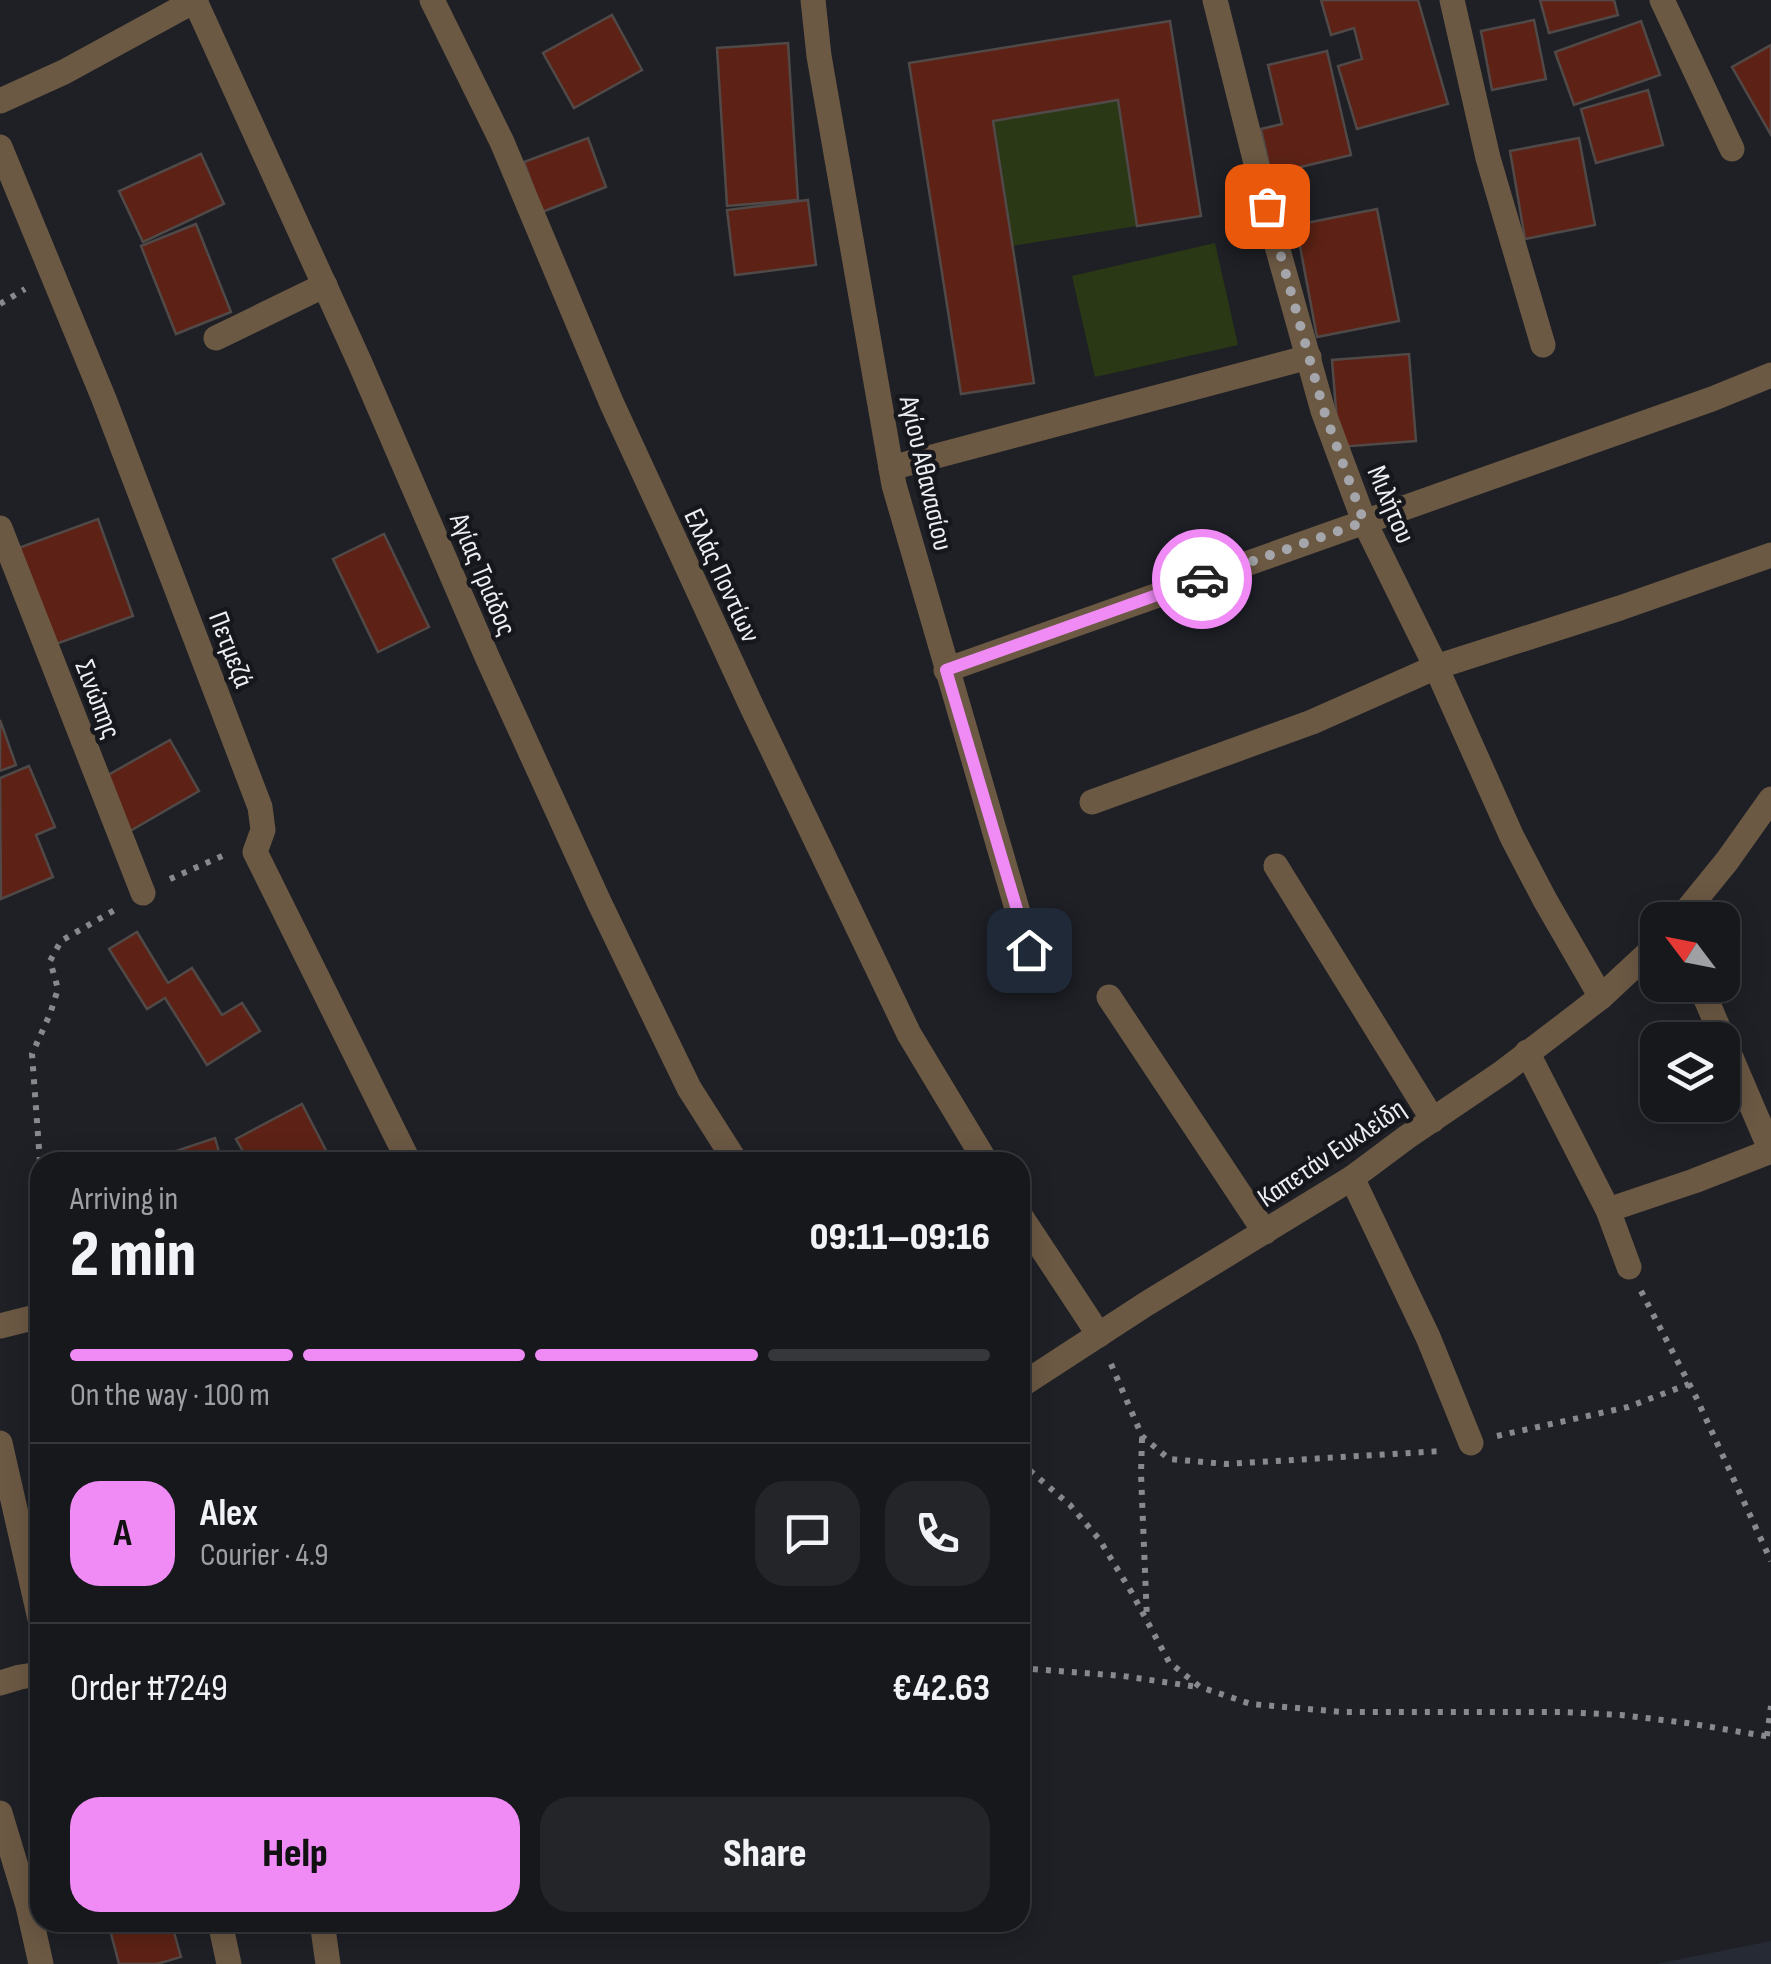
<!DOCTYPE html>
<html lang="en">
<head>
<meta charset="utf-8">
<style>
  :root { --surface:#16181c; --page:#232529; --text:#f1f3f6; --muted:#9ea0a3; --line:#35373b; --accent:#f08bf6 }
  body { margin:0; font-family:"Sofia Sans Condensed",sans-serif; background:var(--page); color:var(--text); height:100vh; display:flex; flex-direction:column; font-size:38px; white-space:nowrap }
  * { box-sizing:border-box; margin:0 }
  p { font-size:32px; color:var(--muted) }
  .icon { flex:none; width:55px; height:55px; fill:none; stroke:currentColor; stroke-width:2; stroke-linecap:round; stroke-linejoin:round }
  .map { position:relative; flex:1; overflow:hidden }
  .details { position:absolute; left:30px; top:1152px; width:1000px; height:780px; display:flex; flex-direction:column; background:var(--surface); border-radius:30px; box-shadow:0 5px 25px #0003,0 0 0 2px var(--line) }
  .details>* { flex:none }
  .needle { width:65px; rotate:302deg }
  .tools { position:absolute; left:1640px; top:902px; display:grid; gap:20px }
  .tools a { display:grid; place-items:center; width:100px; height:100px; border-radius:20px; background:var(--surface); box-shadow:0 5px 25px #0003,0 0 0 2px var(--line); font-size:50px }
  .pin { position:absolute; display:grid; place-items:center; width:85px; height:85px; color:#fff; margin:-42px; border-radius:20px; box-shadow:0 5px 15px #0006 }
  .courier { position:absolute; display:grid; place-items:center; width:100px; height:100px; margin:-50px; border:8px solid #f08bf6; border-radius:50%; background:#fff; color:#222; box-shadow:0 2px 12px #0007 }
  .head em { font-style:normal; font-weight:800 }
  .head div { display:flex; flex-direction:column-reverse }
  .head { display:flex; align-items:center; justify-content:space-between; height:170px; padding:0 40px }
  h1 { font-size:65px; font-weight:800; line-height:75px }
  .bar { display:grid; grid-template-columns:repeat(4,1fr); gap:15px 10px; align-content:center; height:120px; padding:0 40px }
  .bar i { height:12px; border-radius:8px; background:var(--line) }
  .bar .current { background:var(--accent) }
  .bar p { grid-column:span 4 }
  .line { display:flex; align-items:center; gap:25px; padding:0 40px; border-top:2px solid var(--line) }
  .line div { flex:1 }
  .round { display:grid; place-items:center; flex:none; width:105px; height:105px; border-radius:30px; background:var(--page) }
  .cta { display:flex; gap:20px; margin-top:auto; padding:20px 40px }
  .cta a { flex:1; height:115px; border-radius:30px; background:var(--accent); color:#111; font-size:40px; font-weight:800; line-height:115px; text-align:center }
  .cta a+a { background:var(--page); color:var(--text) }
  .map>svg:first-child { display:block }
  .built { fill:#262a34 }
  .green { fill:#2a3815 }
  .building { fill:#5d2215; stroke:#504947; stroke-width:2.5 }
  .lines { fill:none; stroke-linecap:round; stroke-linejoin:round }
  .path { stroke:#87898e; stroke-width:6; stroke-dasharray:5 8; stroke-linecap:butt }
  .minor { stroke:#6c5944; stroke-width:25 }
  .done { stroke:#a4a6ab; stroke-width:10; stroke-dasharray:0 18 }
  .route { stroke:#f08bf6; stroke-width:12 }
  .labels { text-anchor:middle; stroke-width:9; stroke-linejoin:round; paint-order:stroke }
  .street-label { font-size:28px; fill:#eceef2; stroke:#15171c }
</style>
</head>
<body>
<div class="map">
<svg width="1771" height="1964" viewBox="0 0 1771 1964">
  <rect width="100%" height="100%" fill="#1e2026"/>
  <path class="built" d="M1771,1941V1964H1656Z"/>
  <g class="green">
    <path d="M1118,100L1137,226L1012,246L993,121Z"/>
    <path d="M1215,243L1238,345L1095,377L1072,276Z"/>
  </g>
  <g class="building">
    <path d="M1321,0H1418L1448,104L1357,129L1338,66L1362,59L1354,28L1331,35Z"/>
    <path d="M1540,0H1614L1618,15L1549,33Z"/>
    <path d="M612,15L642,70L574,108L543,53Z"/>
    <path d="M1534,20L1546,79L1492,90L1481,31Z"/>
    <path d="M1170,21L1201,216L1137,226L1118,100L993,121L1034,383L961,394L909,63Z"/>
    <path d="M1641,21L1660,75L1574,105L1555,52Z"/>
    <path d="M788,43L798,200L727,206L717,48Z"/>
    <path d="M1771,45V135L1732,67Z"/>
    <path d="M1327,51L1351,155L1271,174L1261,129L1282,124L1268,65Z"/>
    <path d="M1648,90L1663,145L1596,163L1581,109Z"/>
    <path d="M588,138L606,187L542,212L524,162Z"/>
    <path d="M1579,138L1595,225L1525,239L1510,151Z"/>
    <path d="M201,154L224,204L143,242L119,191Z"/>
    <path d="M808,200L816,265L735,275L727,210Z"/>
    <path d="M1377,209L1399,321L1317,337L1296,225Z"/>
    <path d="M196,224L231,312L176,334L141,246Z"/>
    <path d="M1409,354L1416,441L1339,447L1332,360Z"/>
    <path d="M98,519L133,616L48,647L13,550Z"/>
    <path d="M384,534L429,627L378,652L333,559Z"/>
    <path d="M0,720L16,765L0,771Z"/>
    <path d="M170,740L199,791L130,831L101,779Z"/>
    <path d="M29,766L55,827L36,835L53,877L1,899L0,778Z"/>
    <path d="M137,932L168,983L192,968L222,1015L242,1003L260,1031L207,1065L165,998L147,1009L109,949Z"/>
    <path d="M302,1104L332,1162H249L236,1139Z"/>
    <path d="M215,1138L222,1162H143Z"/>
    <path d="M108,1922H171L181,1957L157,1964H119Z"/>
  </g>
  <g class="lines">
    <g class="path">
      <path d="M0,304L25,289"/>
      <path d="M170,879L227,854"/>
      <path d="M40,1162L32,1054L50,1014L58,989L50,961L61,941L120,907"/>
      <path d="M39,1286L40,1268"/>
      <path d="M1641,1291L1696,1397L1771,1561"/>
      <path d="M1111,1364L1142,1436L1169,1459L1226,1464L1442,1451"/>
      <path d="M1497,1436L1628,1407L1689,1384"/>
      <path d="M1142,1438L1141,1474L1147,1620"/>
      <path d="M1020,1462L1070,1505L1099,1539L1132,1593L1169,1662L1200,1687L1251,1704L1343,1712H1563L1621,1715L1687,1723L1771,1737"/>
      <path d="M1020,1668L1123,1676L1198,1687"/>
      <path d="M1767,1736L1771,1706"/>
    </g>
    <g class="minor">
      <path d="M432,0L502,142L612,404L752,707L909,1034L986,1162"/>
      <path d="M813,0L819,56L894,485L1029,950"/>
      <path d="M1215,0L1275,239L1323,411L1364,521L1436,667L1512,837L1545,900L1601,997"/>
      <path d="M1452,0L1488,158L1543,345"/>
      <path d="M1662,0L1732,149"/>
      <path d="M195,1L360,363L488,659L599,902L689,1088L736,1162"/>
      <path d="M0,101L64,72L196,0"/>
      <path d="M0,147L104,399L260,807L263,830L255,852L409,1162"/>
      <path d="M216,338L325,285"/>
      <path d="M891,468L1309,357"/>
      <path d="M0,528L143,893"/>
      <path d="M946,670L1712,399L1771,375"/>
      <path d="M1092,802L1312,722L1436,667L1620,608L1771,555"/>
      <path d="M1276,866L1433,1120"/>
      <path d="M1679,920L1727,861L1771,799"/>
      <path d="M1700,985L1771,1151"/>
      <path d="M1109,997L1265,1232"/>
      <path d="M1527,1052L1608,1210L1629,1267"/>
      <path d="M1352,1178L1428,1337L1471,1443"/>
      <path d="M1608,1210L1694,1181L1771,1151"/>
      <path d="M1020,1215L1099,1335"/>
      <path d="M0,1326L40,1316"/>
      <path d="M1020,1386L1146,1304L1352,1178L1407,1137L1503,1072L1579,1014L1601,997L1658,944"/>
      <path d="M0,1443L40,1619"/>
      <path d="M0,1683L20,1677L40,1674"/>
      <path d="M0,1813L28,1906L41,1964"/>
      <path d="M220,1922L229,1964"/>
      <path d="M322,1922L328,1964"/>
    </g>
  </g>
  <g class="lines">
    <path class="done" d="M1202,579L1364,522L1324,411L1267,206"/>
    <path class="route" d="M1029,950L946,670L1202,579"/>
  </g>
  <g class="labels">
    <g class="street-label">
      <text transform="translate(927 473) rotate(77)" y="10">Αγίου Αθανασίου</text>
      <text transform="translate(1392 504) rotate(67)" y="10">Μιλήτου</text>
      <text transform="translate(484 574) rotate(67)" y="10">Αγίας Τριάδος</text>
      <text transform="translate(723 575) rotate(65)" y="10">Ελλάς Ποντίων</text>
      <text transform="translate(232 649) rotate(69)" y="10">Πετμεζά</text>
      <text transform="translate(99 699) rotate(69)" y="10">Σινώπης</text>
      <text transform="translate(1331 1152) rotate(-34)" y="10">Καπετάν Ευκλείδη</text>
    </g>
  </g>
</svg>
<div class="tools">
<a><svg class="needle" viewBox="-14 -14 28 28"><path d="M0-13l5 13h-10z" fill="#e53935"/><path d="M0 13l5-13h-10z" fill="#9ea0a3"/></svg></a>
<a><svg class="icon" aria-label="layers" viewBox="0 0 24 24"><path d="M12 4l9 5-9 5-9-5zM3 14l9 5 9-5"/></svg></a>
</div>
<div class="pin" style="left:1267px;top:206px;background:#ea580c"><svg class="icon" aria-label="bag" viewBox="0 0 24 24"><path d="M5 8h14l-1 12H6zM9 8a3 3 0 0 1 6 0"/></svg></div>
<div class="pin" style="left:1029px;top:950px;background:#1f2937"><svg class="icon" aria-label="home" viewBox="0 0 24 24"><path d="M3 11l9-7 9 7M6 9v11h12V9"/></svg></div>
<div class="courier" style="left:1202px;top:579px"><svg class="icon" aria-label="car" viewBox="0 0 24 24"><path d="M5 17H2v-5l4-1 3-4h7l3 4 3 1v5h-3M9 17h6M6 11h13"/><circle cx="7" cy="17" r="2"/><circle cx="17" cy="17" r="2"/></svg></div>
<section class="details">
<div class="head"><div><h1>2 min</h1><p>Arriving in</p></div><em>09:11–09:16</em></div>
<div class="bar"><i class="current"></i><i class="current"></i><i class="current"></i><i></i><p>On the way · 100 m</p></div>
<div class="line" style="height:180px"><b class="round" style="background:var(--accent);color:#111">A</b><div><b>Alex</b><p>Courier · 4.9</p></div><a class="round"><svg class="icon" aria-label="chat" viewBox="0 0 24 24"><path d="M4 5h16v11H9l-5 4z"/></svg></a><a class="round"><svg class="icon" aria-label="phone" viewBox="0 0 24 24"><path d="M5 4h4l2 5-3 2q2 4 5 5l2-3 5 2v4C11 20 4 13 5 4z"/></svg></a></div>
<div class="line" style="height:130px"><div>Order #7249</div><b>€42.63</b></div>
<div class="cta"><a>Help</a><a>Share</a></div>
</section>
</div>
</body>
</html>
